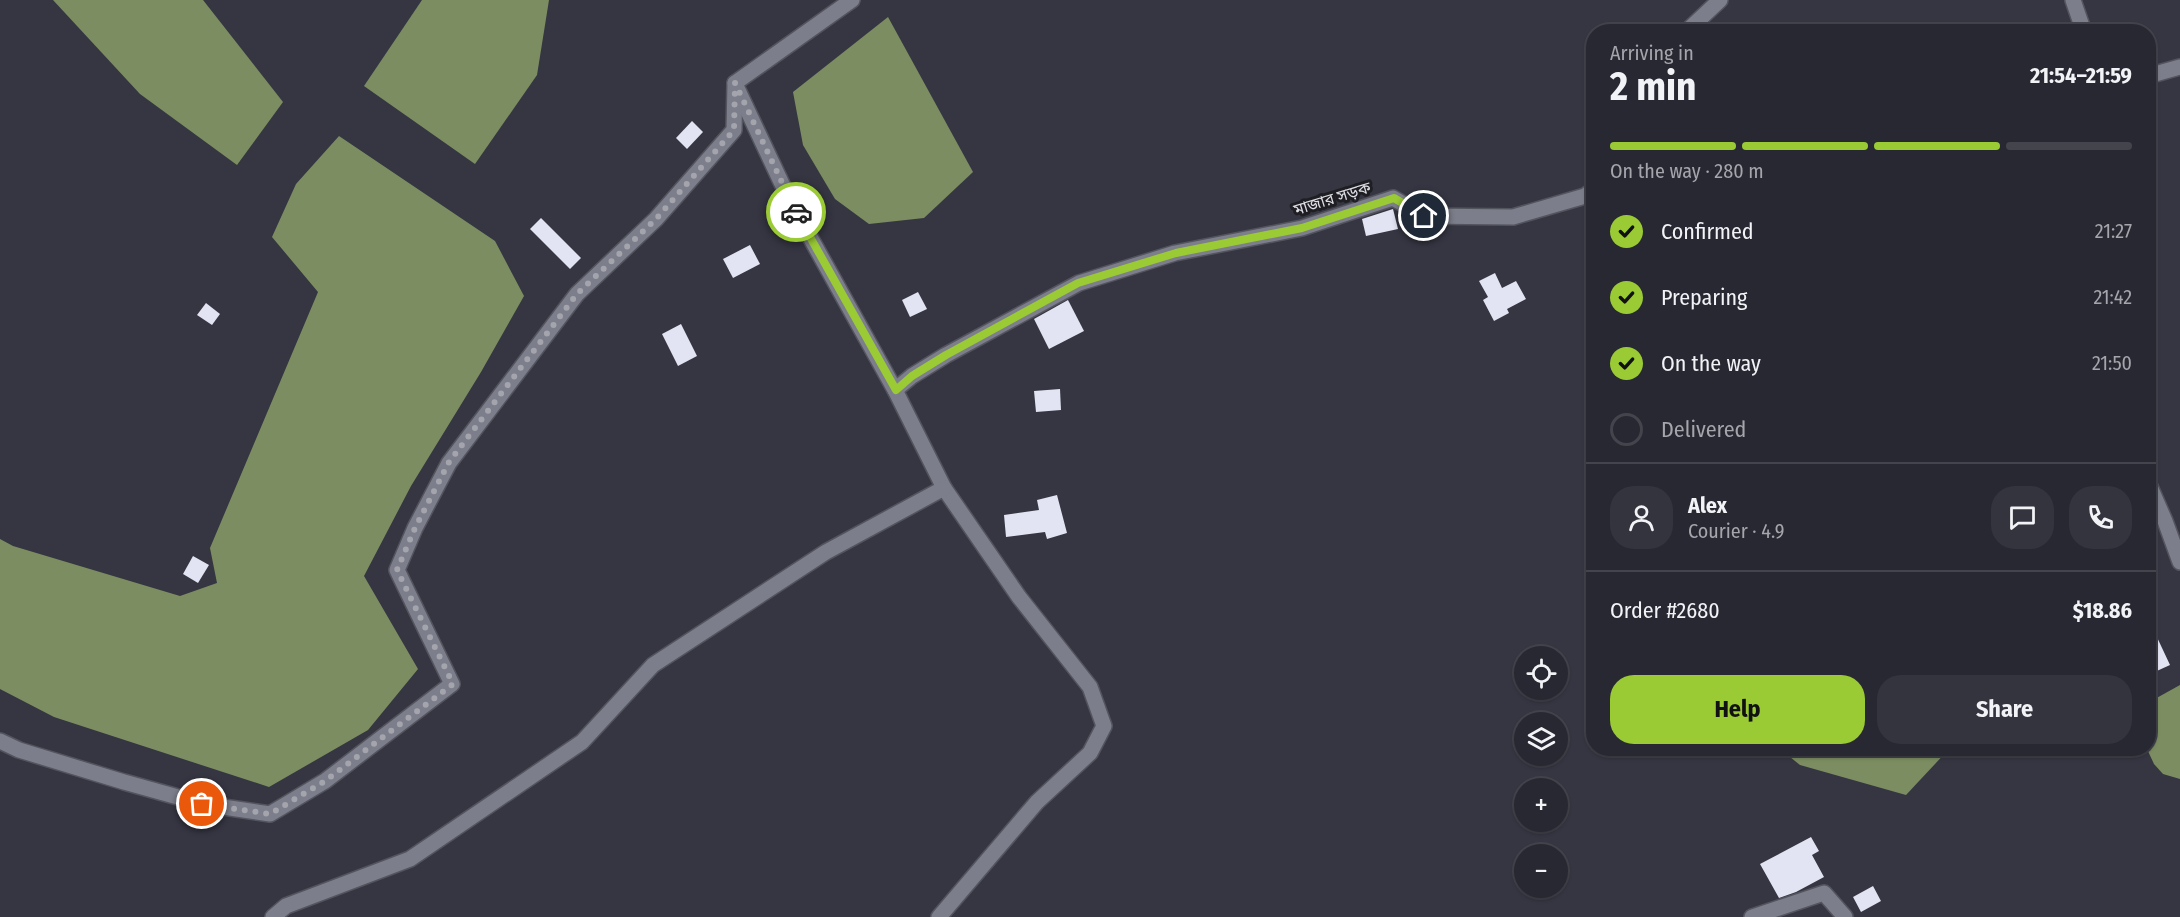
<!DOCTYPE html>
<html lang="en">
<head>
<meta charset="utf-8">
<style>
  :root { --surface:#282832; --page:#34343e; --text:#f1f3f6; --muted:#a5a6ac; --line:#44444d; --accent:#9acb34 }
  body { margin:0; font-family:"Fira Sans Condensed","Noto Sans Bengali",sans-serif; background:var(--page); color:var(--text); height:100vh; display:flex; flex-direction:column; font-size:22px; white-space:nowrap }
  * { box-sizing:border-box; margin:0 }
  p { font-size:20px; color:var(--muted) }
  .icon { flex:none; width:33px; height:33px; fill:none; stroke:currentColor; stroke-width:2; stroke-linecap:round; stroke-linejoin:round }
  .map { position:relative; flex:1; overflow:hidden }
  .drawer { position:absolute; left:1586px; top:24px; width:570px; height:732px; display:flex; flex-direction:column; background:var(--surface); border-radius:24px; box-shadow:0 2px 4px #0004,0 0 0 2px var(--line) }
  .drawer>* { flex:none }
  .buttons { position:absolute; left:1514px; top:646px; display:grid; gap:12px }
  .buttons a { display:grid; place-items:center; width:54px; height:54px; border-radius:50%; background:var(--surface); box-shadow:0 2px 4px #0004,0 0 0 2px var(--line); font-size:30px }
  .pin { position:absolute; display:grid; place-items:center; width:51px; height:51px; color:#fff; margin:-26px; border:3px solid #fff; border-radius:50%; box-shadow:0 2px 6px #0007 }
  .courier { position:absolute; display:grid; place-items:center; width:60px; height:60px; margin:-30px; border:4px solid #9acb34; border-radius:50%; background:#fff; color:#222; box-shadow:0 2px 8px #0007 }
  .head em { font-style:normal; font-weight:700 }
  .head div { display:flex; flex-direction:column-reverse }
  .head { display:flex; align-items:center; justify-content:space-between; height:102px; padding:0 24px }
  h1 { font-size:39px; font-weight:700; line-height:45px }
  .bar { display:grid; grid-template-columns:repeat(4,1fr); gap:9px 6px; align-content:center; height:72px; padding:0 24px }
  .bar i { height:8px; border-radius:4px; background:var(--line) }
  .bar .selected { background:var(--accent) }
  .bar p { grid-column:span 4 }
  .line { display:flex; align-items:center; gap:15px; padding:0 24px; border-top:2px solid var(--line) }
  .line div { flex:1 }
  .round { display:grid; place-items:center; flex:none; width:63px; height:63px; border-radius:24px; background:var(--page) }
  ol { padding:0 24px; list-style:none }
  li { display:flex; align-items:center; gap:18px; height:66px }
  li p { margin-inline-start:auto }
  li .icon { padding:6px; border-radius:50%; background:var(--accent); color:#111; stroke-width:4 }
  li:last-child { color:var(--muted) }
  li i { width:33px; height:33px; border:3px solid var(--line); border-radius:50% }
  .cta { display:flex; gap:12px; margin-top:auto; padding:12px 24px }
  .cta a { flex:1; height:69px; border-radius:24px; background:var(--accent); color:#111; font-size:24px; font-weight:700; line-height:69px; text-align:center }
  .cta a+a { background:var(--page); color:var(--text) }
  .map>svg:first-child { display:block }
  .water { fill:#7c8e61 }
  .building { fill:#e3e4f3 }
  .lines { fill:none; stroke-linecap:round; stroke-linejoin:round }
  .street-casing { stroke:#53545d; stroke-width:18 }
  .street { stroke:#7c7e8b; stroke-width:15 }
  .done { stroke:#a4a4ad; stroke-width:6; stroke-dasharray:0 10.8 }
  .route { stroke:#9acb34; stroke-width:8 }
  .labels { text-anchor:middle; stroke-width:6; stroke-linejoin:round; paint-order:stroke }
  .street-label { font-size:16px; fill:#dfe0e7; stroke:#1e1e23 }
</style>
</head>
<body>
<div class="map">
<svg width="2180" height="917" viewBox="0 0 2180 917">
  <rect width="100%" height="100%" fill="#353642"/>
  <g class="water">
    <path d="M53,0H203L283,102L237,165L140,94Z"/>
    <path d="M422,0H549L537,75L475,164L364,86Z"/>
    <path d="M888,17L973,172L924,218L869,224L835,199L803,145L793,92Z"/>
    <path d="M339,136L495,241L524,296L481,372L411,486L364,576L418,669L368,730L269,787L54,717L0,689V539L13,546L180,596L217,583L210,548L318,292L272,237L296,184Z"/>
    <path d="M2180,685V779L2163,774L2154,764L2147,749L2148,707L2153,700Z"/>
    <path d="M1780,749H1949L1906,795L1800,765Z"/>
  </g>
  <g class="building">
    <path d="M692,121L703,132L687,149L676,138Z"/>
    <path d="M1393,209L1398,229L1366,236L1362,219Z"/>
    <path d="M541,218L581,258L570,269L530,229Z"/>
    <path d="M750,245L760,264L733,278L723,259Z"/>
    <path d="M1495,273L1502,288L1516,281L1526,299L1507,309L1509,313L1494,321L1483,300L1488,297L1479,281Z"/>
    <path d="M918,292L927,309L910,317L902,300Z"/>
    <path d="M1068,300L1084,331L1049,349L1034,319Z"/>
    <path d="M206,303L220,314L212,325L197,315Z"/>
    <path d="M681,324L697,356L678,366L662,334Z"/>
    <path d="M1060,389L1061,410L1036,412L1034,391Z"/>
    <path d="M1057,495L1067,533L1047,539L1045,532L1006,537L1004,515L1039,510L1037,500Z"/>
    <path d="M193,556L209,565L198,583L183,574Z"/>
    <path d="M2148,618L2170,665L2148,675Z"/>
    <path d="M1811,837L1819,851L1812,855L1824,877L1796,892L1779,898L1760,864Z"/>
    <path d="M1873,886L1881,901L1861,912L1853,897Z"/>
  </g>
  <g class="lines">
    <g class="street-casing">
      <g id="street">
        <path d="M2073,0L2084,32"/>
        <path d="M1686,32L1720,0"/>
        <path d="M2148,76L2180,67"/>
        <path d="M735,83L852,0"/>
        <path d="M737,88L790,201L895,390L944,488L1019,597L1090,687L1104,726L1090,753L1037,802L939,917"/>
        <path d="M895,390L912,376L946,355L1079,283L1175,253L1302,228L1393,198L1424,216L1513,217L1585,196L1593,190"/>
        <path d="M2148,482L2165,521L2180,562"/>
        <path d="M0,741L19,750L124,782L203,804L270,814L325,781L452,684L397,570L415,528L449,463L577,294L656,219L734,130L735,83"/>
        <path d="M273,917L286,906L410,859L582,742L653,665L826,552L944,488"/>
        <path d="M1752,917L1824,893L1845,917"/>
      </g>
    </g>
    <use href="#street" class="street"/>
  </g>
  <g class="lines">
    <path class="done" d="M202,804L270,814L325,781L453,684L397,570L415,528L449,462L577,294L656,219L734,130L735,83L796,212"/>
    <path class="route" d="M796,212L896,390L912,376L946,355L1078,283L1176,253L1302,228L1394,198L1424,216"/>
  </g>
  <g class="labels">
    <g class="street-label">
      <text transform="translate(1332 198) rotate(-17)" y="6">মাজার সড়ক</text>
    </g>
  </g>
</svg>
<div class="buttons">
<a><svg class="icon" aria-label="locate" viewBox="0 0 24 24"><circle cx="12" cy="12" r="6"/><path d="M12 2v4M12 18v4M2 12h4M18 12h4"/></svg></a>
<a><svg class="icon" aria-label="layers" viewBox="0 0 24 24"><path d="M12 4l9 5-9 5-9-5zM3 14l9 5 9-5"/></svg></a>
<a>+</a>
<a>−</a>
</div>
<div class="pin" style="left:202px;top:804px;background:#ea580c"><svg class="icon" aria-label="bag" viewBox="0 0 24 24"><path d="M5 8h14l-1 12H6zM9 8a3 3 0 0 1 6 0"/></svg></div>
<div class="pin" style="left:1424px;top:216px;background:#1f2937"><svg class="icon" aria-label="home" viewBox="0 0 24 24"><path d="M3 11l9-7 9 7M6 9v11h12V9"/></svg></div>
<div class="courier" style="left:796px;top:212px"><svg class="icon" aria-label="car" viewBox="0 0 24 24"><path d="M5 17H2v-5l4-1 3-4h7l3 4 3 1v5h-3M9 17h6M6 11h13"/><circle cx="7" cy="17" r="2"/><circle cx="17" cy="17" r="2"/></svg></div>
<section class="drawer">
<div class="head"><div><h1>2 min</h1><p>Arriving in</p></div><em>21:54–21:59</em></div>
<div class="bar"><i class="selected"></i><i class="selected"></i><i class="selected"></i><i></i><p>On the way · 280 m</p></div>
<ol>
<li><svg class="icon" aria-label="check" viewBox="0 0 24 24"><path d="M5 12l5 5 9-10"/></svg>Confirmed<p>21:27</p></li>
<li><svg class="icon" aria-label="check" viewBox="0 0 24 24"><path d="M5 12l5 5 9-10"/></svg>Preparing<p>21:42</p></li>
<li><svg class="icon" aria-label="check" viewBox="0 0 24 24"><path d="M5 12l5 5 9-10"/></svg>On the way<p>21:50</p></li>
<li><i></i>Delivered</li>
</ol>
<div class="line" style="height:108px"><a class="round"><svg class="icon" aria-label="person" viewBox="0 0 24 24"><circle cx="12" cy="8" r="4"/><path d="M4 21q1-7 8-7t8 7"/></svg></a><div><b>Alex</b><p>Courier · 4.9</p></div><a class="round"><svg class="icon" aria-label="chat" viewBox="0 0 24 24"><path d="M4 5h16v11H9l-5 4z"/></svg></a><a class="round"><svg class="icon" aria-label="phone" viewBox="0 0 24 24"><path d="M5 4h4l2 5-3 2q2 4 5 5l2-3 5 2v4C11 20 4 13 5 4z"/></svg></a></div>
<div class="line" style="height:78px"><div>Order #2680</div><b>$18.86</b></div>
<div class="cta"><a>Help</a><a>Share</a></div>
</section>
</div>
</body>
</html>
